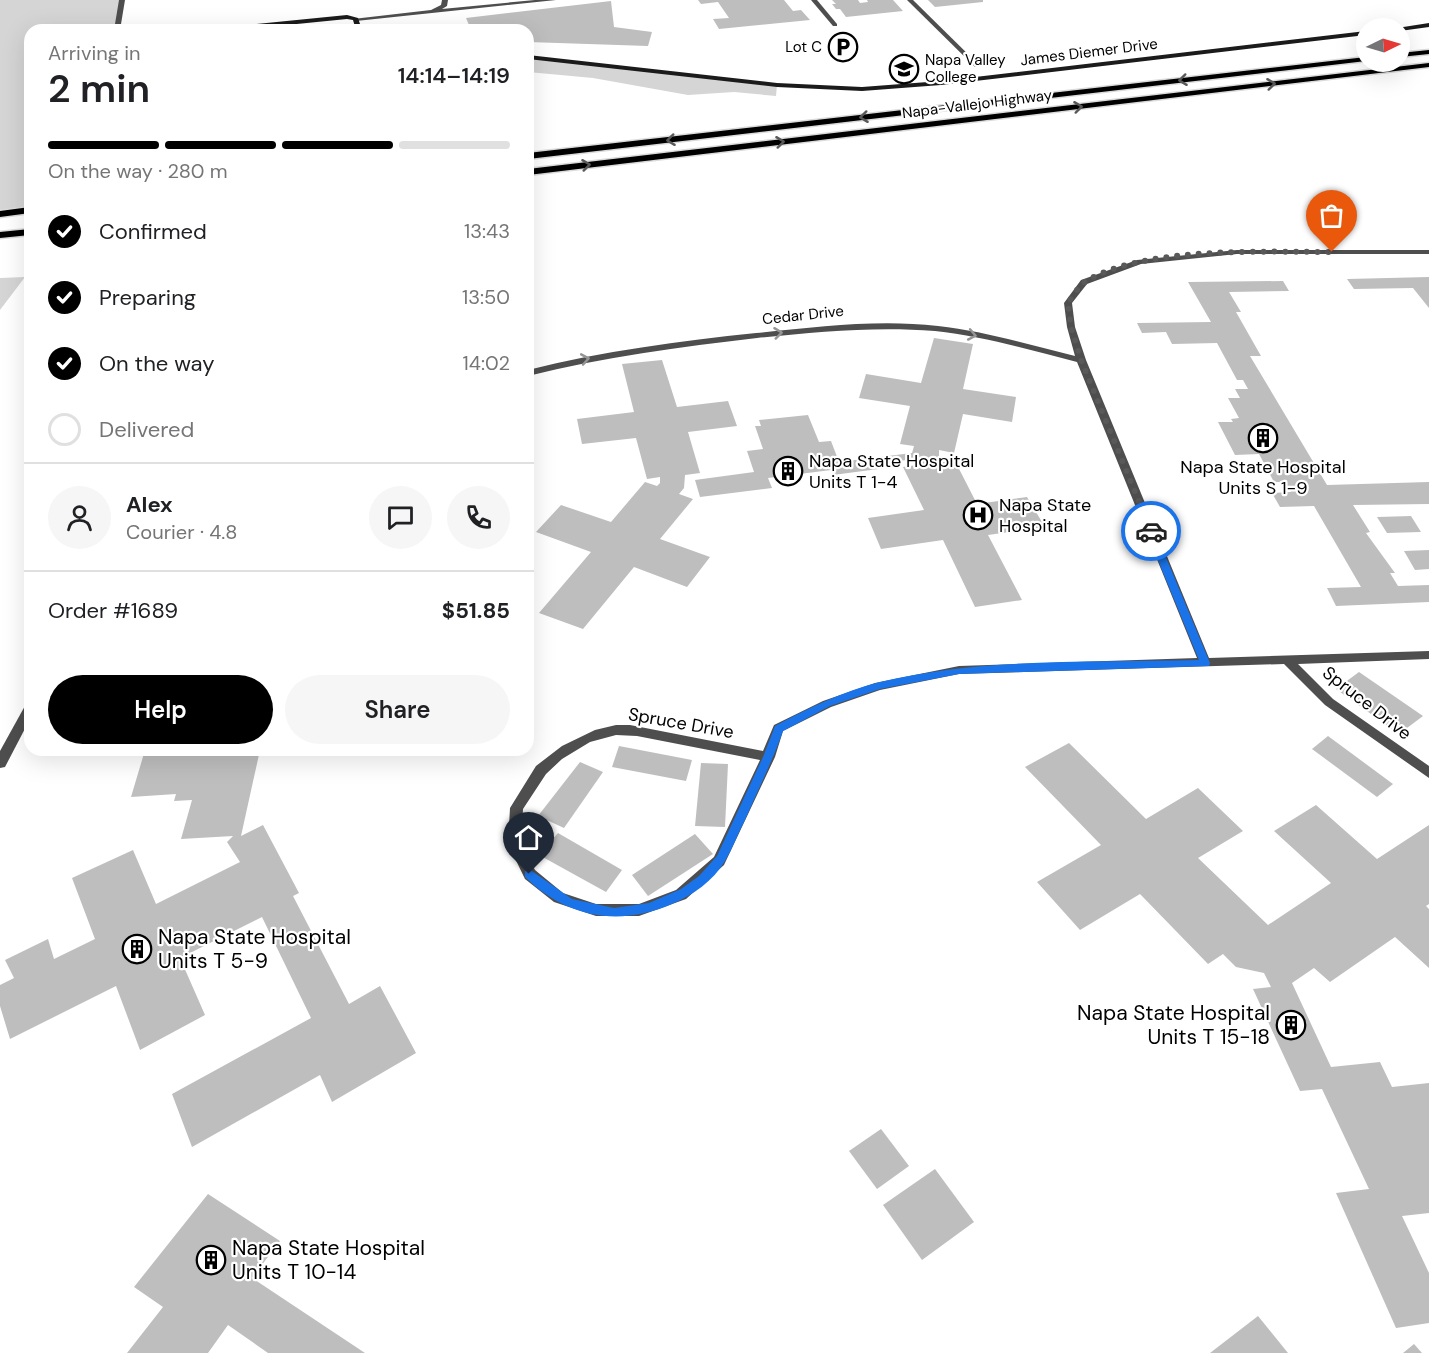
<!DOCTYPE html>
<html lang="en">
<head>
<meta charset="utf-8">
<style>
  :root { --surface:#fff; --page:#f6f6f6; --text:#202124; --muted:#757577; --line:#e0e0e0; --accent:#000 }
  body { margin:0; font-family:"DM Sans",sans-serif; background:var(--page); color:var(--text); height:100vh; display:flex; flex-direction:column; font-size:22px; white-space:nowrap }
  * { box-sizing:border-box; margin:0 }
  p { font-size:20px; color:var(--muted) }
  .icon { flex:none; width:33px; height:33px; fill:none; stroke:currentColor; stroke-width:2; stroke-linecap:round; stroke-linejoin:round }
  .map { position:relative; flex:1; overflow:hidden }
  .sheet { position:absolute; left:24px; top:24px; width:510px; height:732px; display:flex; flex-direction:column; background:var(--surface); border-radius:18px; box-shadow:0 6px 24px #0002 }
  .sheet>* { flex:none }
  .needle { width:39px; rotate:85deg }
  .fabs { position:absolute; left:1356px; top:18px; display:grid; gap:12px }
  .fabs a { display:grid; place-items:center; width:54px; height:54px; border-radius:50%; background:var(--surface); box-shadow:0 6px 24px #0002; font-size:30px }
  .pin { position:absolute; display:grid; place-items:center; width:51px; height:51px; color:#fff; margin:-62px -26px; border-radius:50% 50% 50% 0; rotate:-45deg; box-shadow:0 0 6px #0007 }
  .pin .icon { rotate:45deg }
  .courier { position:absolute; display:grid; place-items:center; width:60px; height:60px; margin:-30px; border:4px solid #1a73e8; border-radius:50%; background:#fff; color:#222; box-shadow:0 2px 8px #0007 }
  .summary em { font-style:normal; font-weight:600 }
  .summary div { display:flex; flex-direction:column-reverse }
  .summary { display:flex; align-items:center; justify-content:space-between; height:102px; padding:0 24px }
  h1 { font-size:39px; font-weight:600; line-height:45px }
  .bar { display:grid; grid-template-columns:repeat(4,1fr); gap:9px 6px; align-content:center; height:72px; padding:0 24px }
  .bar i { height:8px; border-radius:4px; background:var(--line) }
  .bar .current { background:var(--accent) }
  .bar p { grid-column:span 4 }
  .line { display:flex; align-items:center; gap:15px; padding:0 24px; border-top:2px solid var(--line) }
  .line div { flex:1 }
  .round { display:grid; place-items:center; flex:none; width:63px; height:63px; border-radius:32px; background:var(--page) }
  ol { padding:0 24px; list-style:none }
  li { display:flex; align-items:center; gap:18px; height:66px }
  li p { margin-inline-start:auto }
  li .icon { padding:6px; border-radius:50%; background:var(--accent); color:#fff; stroke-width:4 }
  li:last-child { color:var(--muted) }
  li i { width:33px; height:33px; border:3px solid var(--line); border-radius:50% }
  .action { display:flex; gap:12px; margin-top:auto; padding:12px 24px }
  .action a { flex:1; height:69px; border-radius:36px; background:var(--accent); color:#fff; font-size:24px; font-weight:600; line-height:69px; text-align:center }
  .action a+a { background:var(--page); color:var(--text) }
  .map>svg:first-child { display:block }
  .green { fill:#d5d5d5 }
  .building { fill:#bebebe }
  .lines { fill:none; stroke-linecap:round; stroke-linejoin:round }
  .primary-casing { stroke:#dbdbdb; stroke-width:3 }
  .street { fill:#4e4e4e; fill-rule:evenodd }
  .secondary { fill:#1b1b1b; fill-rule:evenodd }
  .primary { fill:#000; fill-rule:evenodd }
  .oneway { stroke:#595959 }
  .oneway2 { stroke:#959595 }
  .route { fill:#1a73e8 }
  .done { stroke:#595959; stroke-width:6; stroke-dasharray:0 10.8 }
  .labels { text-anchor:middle; stroke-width:4.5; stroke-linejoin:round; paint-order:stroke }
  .far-poi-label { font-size:15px; fill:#000; stroke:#fff; text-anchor:end }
  .far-street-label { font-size:15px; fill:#000; stroke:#fff }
  .poi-label { font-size:18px; fill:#000; stroke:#fff; text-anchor:start }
  .street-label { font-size:18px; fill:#000; stroke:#fff }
  .near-poi-label { font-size:21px; fill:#000; stroke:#fff; text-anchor:start }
</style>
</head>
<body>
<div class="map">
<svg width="1429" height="1353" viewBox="0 0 1429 1353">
  <rect width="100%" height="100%" fill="#fff"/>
  <g class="green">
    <path d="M0,0H122L117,30H30V210L0,214Z"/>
    <path d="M528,57L777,85L776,96L734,92L688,95L593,78L528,72Z"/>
    <path d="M25,277L0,310V278Z"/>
  </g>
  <g class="building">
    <path d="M698,0H784L793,11L801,10L810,20L719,29L713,19L729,18L718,2L701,4Z"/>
    <path d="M832,0H858L860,3L868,2L867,0H893L903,11L846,17L840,9H836L832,4H836Z"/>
    <path d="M928,0H983V2L935,7Z"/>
    <path d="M611,1L614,27L652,32L648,46L528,42V30H436L438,27L466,28L469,25L466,18Z"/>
    <path d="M1429,277V308L1413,288L1354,289L1347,279Z"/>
    <path d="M1283,281L1289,291L1229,292L1241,312H1236L1261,356H1250L1327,485L1429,482V504L1353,505L1370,532L1366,533L1395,573H1390L1398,586L1429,585V602L1336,606L1327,588L1361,587L1314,506L1280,507L1272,493L1291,492L1285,482H1274L1259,454L1235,455L1218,422H1233L1231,419L1239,418L1228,398H1240L1235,389H1248L1243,380H1237L1217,343L1172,344L1166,332L1142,333L1137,323L1211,322L1188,282Z"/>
    <path d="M934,338L973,344L963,389L1016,397L1012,422L963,414L954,453L939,450V459L942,462L955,461L977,504L1027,497L1045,527L988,535L1022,600L975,607L943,540L881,549L868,518L924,510L903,467L917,465L914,459L899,461L901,466L833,475L831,470L768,478L772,488L700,497L695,480L754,472L747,451L763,449L755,426H761L759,420L808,415L819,442L831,441L839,462L912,453L914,446L900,444L910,406L859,398L866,374L921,383Z"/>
    <path d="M662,360L677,407L728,401L737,426L688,432L700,473L685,475L684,488L679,494L693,499L660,539L710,557L687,587L634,567L583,629L539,613L591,552L536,532L561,505L611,522L645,482L657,486L660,483V477L647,479L636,438L582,444L577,419L634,412L622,364Z"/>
    <path d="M1411,516L1421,532L1387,533L1377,517Z"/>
    <path d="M1429,550V569L1415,570L1404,551Z"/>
    <path d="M1359,672L1423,716L1399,734L1336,689Z"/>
    <path d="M1328,736L1393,784L1377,797L1312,749Z"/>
    <path d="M1069,743L1146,819L1198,788L1243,831L1198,858L1268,925L1331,883L1274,831L1316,805L1377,859L1429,825V904L1426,906L1429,909V968L1395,937L1330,982L1314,968L1292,983L1331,1067L1380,1062L1392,1087L1429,1083V1213L1402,1216L1429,1273V1323L1396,1328L1336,1193L1369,1189L1322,1089L1300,1091L1253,989L1271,987L1264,973L1236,967L1223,954L1208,964L1140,894L1080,930L1037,882L1101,845L1025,767Z"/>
    <path d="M619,746L692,760L686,781L612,767Z"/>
    <path d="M145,750H260L241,836L263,825L299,893L293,896L349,1004L380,986L416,1053L332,1102L320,1075L192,1147L172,1094L311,1018L262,917L180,958L205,1015L140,1050L116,986L10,1039L0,1006V985L14,978L5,960L48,939L54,959L95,939L72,878L133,850L156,904L240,862L227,842L233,836L181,839L192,800L174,801L176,794L131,797Z"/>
    <path d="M580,762L603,772L564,828L538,816Z"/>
    <path d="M701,763L728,764L725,827L695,826Z"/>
    <path d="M558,833L622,870L606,892L539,855Z"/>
    <path d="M695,834L713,854L648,896L632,875Z"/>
    <path d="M881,1129L909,1166L877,1189L849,1151Z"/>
    <path d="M935,1169L974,1222L922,1260L883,1205Z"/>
    <path d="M208,1194L280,1241L252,1278L365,1353H268L228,1325L208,1353H127L163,1307L134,1287Z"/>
    <path d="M1258,1316L1288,1353H1210Z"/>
    <path d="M1414,1344L1422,1353H1403Z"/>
  </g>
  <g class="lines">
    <g class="primary-casing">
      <g id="primary">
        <path d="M1429,50V54L1400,57V53Z"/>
        <path d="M1366,57V61L528,159V153Z"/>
        <path d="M1429,63V67L528,175V169Z"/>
        <path d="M30,207V213L0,217V211Z"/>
        <path d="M30,229V235L0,238V232Z"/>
      </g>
    </g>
    <g class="street">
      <path d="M119,0H125L120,30H114Z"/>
      <path d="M442,0H448L447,6L442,9L535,0H556L356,21L353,19L431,10L441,5Z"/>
      <path d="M811,0H817L837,24V26H833Z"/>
      <path d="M907,0H913L979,65V67H975Z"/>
      <path d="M1237,250H1429V254H1237L1141,264L1087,284L1072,303L1075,327L1086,360L1209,658L1429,651V659L1298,664L1333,699L1429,766V778L1325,705L1284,664L959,674L880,690L831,707L783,731L775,757L724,865L686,899L639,916H596L554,902L525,879L508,844L510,808L536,766L562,746L595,730L616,725H630L763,751L774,725L823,701L875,683L959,666L1197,658L1077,362C1030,350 983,336 935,331C875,326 816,332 757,338C680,347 604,357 528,376V370C603,351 680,341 756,333C817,327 877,319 938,326C984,331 1030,345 1075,356L1067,327L1064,303L1081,280L1137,260ZM616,735L637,736L760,760L714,857L676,890L639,904H596L563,893L535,870L521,844L523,809L546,774L562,759L590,742Z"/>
      <path d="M30,702V719L5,767L0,768V751L26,704Z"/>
    </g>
    <g class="secondary">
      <path d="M347,15L358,18L362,30H356L353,20L347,19L235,30H213L216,28Z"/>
      <path d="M1429,23V27L1400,31L1397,28Z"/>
      <path d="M1366,31V35L941,85L862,91L777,87L528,59V55L777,83L862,87L941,81Z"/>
    </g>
    <use href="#primary" class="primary"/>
  </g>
  <defs><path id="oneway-chevron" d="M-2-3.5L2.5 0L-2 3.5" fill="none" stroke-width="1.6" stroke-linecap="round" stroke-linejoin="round" transform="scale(1.5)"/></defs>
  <g class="oneway">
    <use href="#oneway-chevron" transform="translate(1183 80) rotate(173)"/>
    <use href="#oneway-chevron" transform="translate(1271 84) rotate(-7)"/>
    <use href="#oneway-chevron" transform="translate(1078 107) rotate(-7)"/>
    <use href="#oneway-chevron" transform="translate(864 117) rotate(173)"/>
    <use href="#oneway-chevron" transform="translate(671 140) rotate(173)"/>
    <use href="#oneway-chevron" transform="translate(780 142) rotate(-7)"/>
    <use href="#oneway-chevron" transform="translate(586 165) rotate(-7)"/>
  </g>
  <g class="oneway2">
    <use href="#oneway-chevron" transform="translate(778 333) rotate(-7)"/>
    <use href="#oneway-chevron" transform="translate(972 335) rotate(11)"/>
    <use href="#oneway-chevron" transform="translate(585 359) rotate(-10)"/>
  </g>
  <path class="route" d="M1151,528L1155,531L1210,663L1209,666L959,674L880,689L830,706L783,731C772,762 758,790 745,820C738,833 733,848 725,861C713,881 693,895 672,904C619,927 567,918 525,877V871L529,869L572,899L614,908L649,903L681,889L699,876L717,856L763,757L775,726C809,708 843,691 880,682C984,657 1093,663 1199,660L1146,531Z"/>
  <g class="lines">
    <path class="done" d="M1151,531L1081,360L1071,327L1068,303C1073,296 1079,286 1086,281C1146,246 1263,252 1332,252"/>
  </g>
  <defs>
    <g id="parking-ring" transform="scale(1.5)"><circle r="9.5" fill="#fff" stroke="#000" stroke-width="1.5"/><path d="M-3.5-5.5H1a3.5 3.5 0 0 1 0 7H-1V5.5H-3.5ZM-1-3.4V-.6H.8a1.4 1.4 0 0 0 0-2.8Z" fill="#000"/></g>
    <g id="university-ring" transform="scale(1.5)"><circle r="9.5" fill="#fff" stroke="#000" stroke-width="1.5"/><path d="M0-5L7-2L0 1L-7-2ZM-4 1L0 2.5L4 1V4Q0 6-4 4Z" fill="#000"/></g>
    <g id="building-ring" transform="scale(1.5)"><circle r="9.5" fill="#fff" stroke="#000" stroke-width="1.5"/><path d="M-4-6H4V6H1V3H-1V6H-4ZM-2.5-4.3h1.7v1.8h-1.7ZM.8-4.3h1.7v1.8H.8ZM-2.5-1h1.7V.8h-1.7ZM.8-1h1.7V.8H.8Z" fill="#000"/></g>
    <g id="hospital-ring" transform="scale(1.5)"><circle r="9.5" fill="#fff" stroke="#000" stroke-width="1.5"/><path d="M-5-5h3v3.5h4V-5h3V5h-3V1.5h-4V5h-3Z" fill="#000"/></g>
  </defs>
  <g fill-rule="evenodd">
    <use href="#parking-ring" x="843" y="47"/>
    <use href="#university-ring" x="904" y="69"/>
    <use href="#building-ring" x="1263" y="438"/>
    <use href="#building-ring" x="788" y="471"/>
    <use href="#hospital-ring" x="978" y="515"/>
    <use href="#building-ring" x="137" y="949"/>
    <use href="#building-ring" x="1291" y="1025"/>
    <use href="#building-ring" x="211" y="1260"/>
  </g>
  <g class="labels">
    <g class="far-poi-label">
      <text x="822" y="52">Lot C</text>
      <text x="925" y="65" text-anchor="start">Napa Valley<tspan x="925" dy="17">College</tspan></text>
    </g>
    <g class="far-street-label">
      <text transform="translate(1089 52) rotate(-7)" y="5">James Diemer Drive</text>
      <text transform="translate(977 104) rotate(-7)" y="5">Napa-Vallejo Highway</text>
      <text transform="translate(803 315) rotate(-6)" y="5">Cedar Drive</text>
    </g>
    <g class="poi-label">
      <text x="809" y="467">Napa State Hospital<tspan x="809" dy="21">Units T 1-4</tspan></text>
      <text x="1263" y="473" text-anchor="middle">Napa State Hospital<tspan x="1263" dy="21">Units S 1-9</tspan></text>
      <text x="999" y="511">Napa State<tspan x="999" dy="21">Hospital</tspan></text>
    </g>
    <g class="street-label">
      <text transform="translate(1367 703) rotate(38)" y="6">Spruce Drive</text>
      <text transform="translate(681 723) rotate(10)" y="6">Spruce Drive</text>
    </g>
    <g class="near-poi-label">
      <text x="158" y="944">Napa State Hospital<tspan x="158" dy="24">Units T 5-9</tspan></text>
      <text x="1270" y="1020" text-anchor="end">Napa State Hospital<tspan x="1270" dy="24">Units T 15-18</tspan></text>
      <text x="232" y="1255">Napa State Hospital<tspan x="232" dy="24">Units T 10-14</tspan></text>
    </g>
  </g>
</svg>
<div class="fabs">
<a><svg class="needle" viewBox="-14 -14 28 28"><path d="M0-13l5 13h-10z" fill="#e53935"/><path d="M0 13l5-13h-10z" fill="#757577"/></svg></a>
</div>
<div class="pin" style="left:1332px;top:252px;background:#ea580c"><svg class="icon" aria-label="bag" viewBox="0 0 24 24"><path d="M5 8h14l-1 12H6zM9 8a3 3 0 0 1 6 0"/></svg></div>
<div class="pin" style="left:529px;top:874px;background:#1f2937"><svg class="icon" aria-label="home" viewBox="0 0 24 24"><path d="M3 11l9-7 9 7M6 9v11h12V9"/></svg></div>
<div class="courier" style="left:1151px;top:531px"><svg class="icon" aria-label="car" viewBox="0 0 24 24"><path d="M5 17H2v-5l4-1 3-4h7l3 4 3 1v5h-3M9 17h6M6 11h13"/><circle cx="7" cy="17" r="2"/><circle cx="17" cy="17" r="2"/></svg></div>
<section class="sheet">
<div class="summary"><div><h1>2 min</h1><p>Arriving in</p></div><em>14:14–14:19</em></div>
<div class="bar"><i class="current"></i><i class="current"></i><i class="current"></i><i></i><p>On the way · 280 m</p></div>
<ol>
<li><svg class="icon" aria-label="check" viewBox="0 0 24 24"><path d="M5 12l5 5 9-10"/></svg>Confirmed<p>13:43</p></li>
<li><svg class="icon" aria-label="check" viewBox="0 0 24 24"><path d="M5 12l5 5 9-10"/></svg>Preparing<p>13:50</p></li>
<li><svg class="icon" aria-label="check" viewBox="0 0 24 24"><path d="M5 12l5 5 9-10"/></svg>On the way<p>14:02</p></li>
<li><i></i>Delivered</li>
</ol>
<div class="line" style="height:108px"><a class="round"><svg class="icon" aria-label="person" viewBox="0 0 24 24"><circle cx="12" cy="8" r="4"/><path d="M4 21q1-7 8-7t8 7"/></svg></a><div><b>Alex</b><p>Courier · 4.8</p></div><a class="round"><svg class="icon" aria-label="chat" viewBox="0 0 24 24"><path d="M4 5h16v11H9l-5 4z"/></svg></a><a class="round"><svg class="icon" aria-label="phone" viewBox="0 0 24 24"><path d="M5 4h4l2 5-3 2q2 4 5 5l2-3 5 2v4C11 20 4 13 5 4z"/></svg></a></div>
<div class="line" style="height:78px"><div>Order #1689</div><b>$51.85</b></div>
<div class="action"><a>Help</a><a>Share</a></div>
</section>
</div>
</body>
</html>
